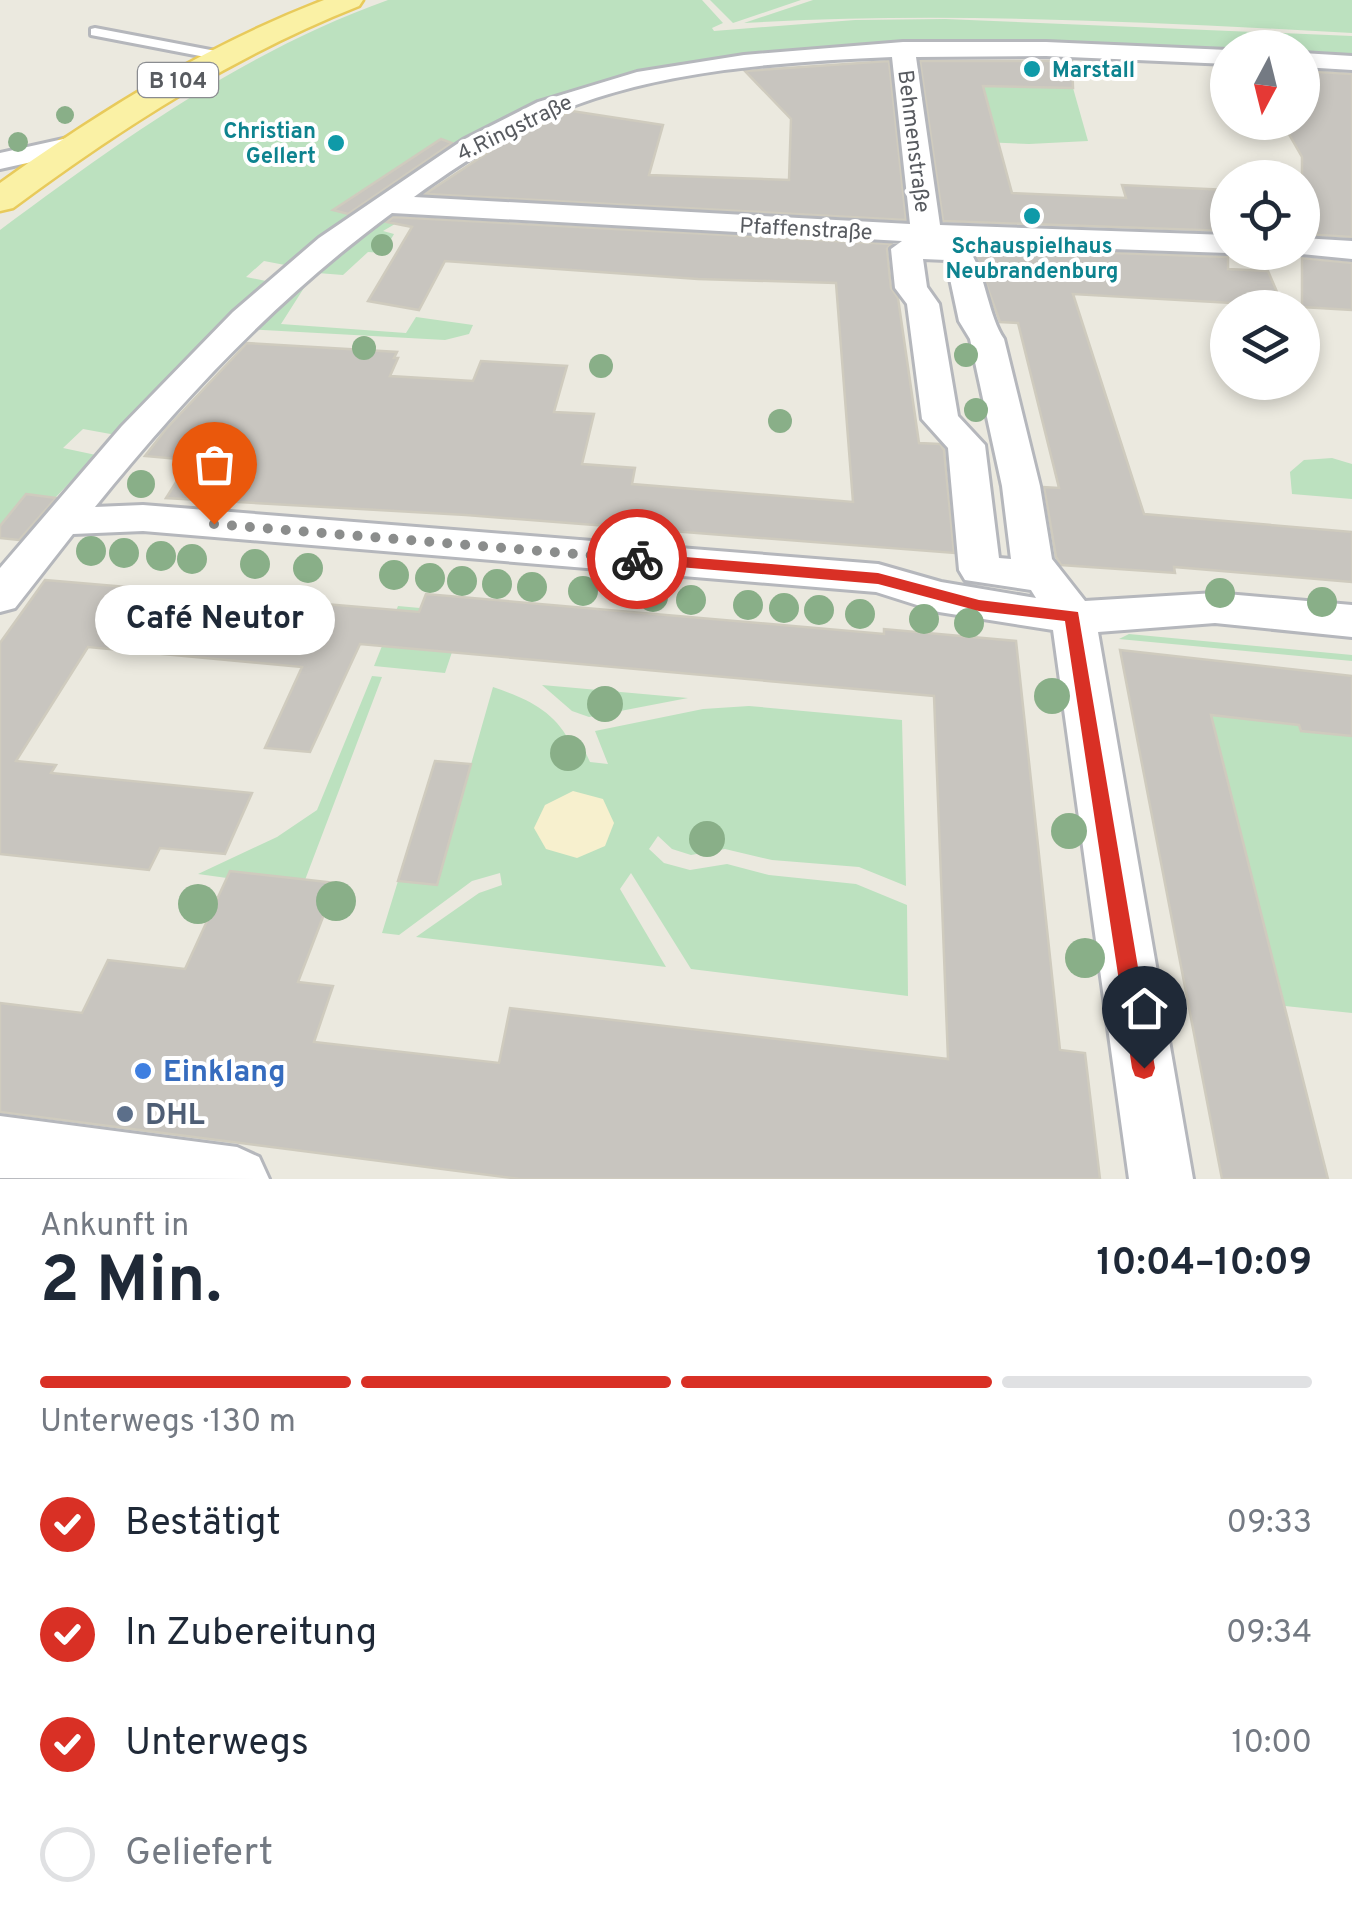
<!DOCTYPE html>
<html lang="de">
<head>
<meta charset="utf-8">
<style>
  :root { --surface:#fff; --page:#f2f2f3; --text:#1f2937; --muted:#747a83; --line:#e0e1e3; --accent:#d93025 }
  body { margin:0; font-family:Overpass,sans-serif; background:var(--page); color:var(--text); height:100vh; display:flex; flex-direction:column; font-size:38px; white-space:nowrap }
  * { box-sizing:border-box; margin:0 }
  p { font-size:32px; color:var(--muted) }
  .icon { flex:none; width:55px; height:55px; fill:none; stroke:currentColor; stroke-width:2; stroke-linecap:round; stroke-linejoin:round }
  .map { position:relative; height:1179px; overflow:hidden }
  .drawer { display:flex; flex-direction:column; background:var(--surface); flex:1 }
  .drawer>* { flex:none }
  .needle { width:65px; rotate:187deg }
  .tools { position:absolute; left:1210px; top:30px; display:grid; gap:20px }
  .tools a { display:grid; place-items:center; width:110px; height:110px; border-radius:50%; background:var(--surface); box-shadow:0 5px 15px #0003; font-size:50px }
  .pin { position:absolute; display:grid; place-items:center; width:85px; height:85px; color:#fff; margin:-102px -42px; border-radius:50% 50% 50% 0; rotate:-45deg; box-shadow:0 0 10px #0007 }
  .pin .icon { rotate:45deg }
  .courier { position:absolute; display:grid; place-items:center; width:100px; height:100px; margin:-50px; border:8px solid #d93025; border-radius:50%; background:#fff; color:#222; box-shadow:0 2px 12px #0007 }
  .bubble { position:absolute; height:70px; border-radius:35px; background:var(--surface); box-shadow:0 5px 15px #0003; font-size:32px; font-weight:700; line-height:70px; text-align:center }
  .head em { font-style:normal; font-weight:700 }
  .head div { display:flex; flex-direction:column-reverse }
  .head { display:flex; align-items:center; justify-content:space-between; height:170px; padding:0 40px }
  h1 { font-size:65px; font-weight:700; line-height:75px }
  .bar { display:grid; grid-template-columns:repeat(4,1fr); gap:15px 10px; align-content:center; height:120px; padding:0 40px }
  .bar i { height:12px; border-radius:8px; background:var(--line) }
  .bar .selected { background:var(--accent) }
  .bar p { grid-column:span 4 }
  ol { padding:0 40px; list-style:none }
  li { display:flex; align-items:center; gap:30px; height:110px }
  li p { margin-inline-start:auto }
  li .icon { padding:10px; border-radius:50%; background:var(--accent); color:#fff; stroke-width:4 }
  li:last-child { color:var(--muted) }
  li i { width:55px; height:55px; border:5px solid var(--line); border-radius:50% }
  .map>svg:first-child { display:block }
  .green { fill:#bce1bf }
  .sand { fill:#f7f0ce }
  .building { fill:#c8c5bf; stroke:#cfcbbe; stroke-width:2.5 }
  .lines { fill:none; stroke-linecap:round; stroke-linejoin:round }
  .lane-casing { stroke:#b5b7bc; stroke-width:6 }
  .street-casing { stroke:#b5b7bc; stroke-width:6 }
  .primary-casing { stroke:#e8ca5b; stroke-width:5 }
  .lane { fill:#fff; fill-rule:evenodd }
  .street { fill:#fff; fill-rule:evenodd }
  .primary { fill:#faf1a5; fill-rule:evenodd }
  .tree { fill:#89af88 }
  .route { fill:#d93025 }
  .done { stroke:#8b8d8c; stroke-width:10; stroke-dasharray:0 18 }
  .culture-dot { fill:#0f9aa8; stroke:#fff; stroke-width:4 }
  .shop-dot { fill:#3f7fe0; stroke:#fff; stroke-width:4 }
  .service-dot { fill:#5c6f8a; stroke:#fff; stroke-width:4 }
  .labels { text-anchor:middle; stroke-width:8; stroke-linejoin:round; paint-order:stroke }
  .far-culture-label { font-size:22px; font-weight:bold; fill:#0d838f; stroke:#fff; text-anchor:start }
  .shield { fill:#fff; stroke:#8a8c90; stroke-width:2.5 }
  .shield-label { font-size:22px; font-weight:bold; fill:#585b60 }
  .far-street-label { font-size:22px; fill:#585b60; stroke:#fff }
  .near-shop-label { font-size:30px; font-weight:bold; fill:#366cbe; stroke:#fff; text-anchor:start }
  .near-service-label { font-size:30px; font-weight:bold; fill:#4e5e75; stroke:#fff; text-anchor:start }
</style>
</head>
<body>
<div class="map">
<svg width="1352" height="1179" viewBox="0 0 1352 1179">
  <rect width="100%" height="100%" fill="#ebe9df"/>
  <g class="green">
    <path d="M388,0H702L723,23L712,28L714,31L855,20L945,19L1352,36V58L1324,54L1303,58L1302,48H1228L1227,54L771,55L541,104L456,143L441,140L423,150L437,155L377,195L360,191L335,209L352,214L285,265L264,261L246,277L266,281L116,435L83,429L63,448L96,455L55,498L26,494L0,526V230C121,140 245,51 388,0Z"/>
    <path d="M710,0H801L733,23Z"/>
    <path d="M813,0H1352V33C1149,22 946,11 744,23Z"/>
    <path d="M967,84L1073,88L1088,141L1029,144L932,140Z"/>
    <path d="M388,220L400,221L383,231L394,234L383,253L368,252L343,275L305,272L366,227Z"/>
    <path d="M298,279L309,280L281,324L406,333L416,317L473,325L469,334L445,340L247,329Z"/>
    <path d="M1332,458L1352,464V499L1292,494L1290,472L1304,460Z"/>
    <path d="M398,606L420,608L405,647L452,652L445,673L374,666Z"/>
    <path d="M1129,634L1352,655V661L1119,639Z"/>
    <path d="M372,676L382,677L305,880L230,871L227,878L198,874L277,837L317,810Z"/>
    <path d="M542,685L688,698L589,717L572,711Z"/>
    <path d="M493,687C525,698 552,709 569,740L582,745L590,762L608,764L595,731L703,709L749,706L902,720L906,886L859,867L772,860L725,849L691,855L672,849L658,836L649,849L664,863L690,870L727,864L769,875L856,884L907,905L908,996L691,969L631,873L620,889L666,967L416,937L479,893L502,885L500,873L472,881L399,935L382,933L398,881L437,884Z"/>
    <path d="M1211,715L1299,725L1352,736V1013L1285,1006Z"/>
  </g>
  <path class="sand" d="M573,791L603,799L614,823L605,846L577,858L546,849L534,828L545,805Z"/>
  <g class="building">
    <path d="M889,61L906,220L425,194L504,142L572,111L663,125L649,175L789,180L791,119L745,71Z"/>
    <path d="M920,61H1072L1073,88L983,86L1012,193L1126,198L1122,185L1228,190V231L943,221Z"/>
    <path d="M1302,71L1352,74V237L1302,234V157L1282,122H1302Z"/>
    <path d="M441,139L452,143L348,214L333,210Z"/>
    <path d="M393,217L891,244L887,249L891,288L898,298L919,443L940,444L944,450L954,553L466,515L166,498L190,460L145,456L166,429L247,343L397,352L394,358H398L390,376L473,381L481,361L567,366L554,412L594,414L582,464L635,468L632,484L853,502L836,283L698,279L445,261L419,310L368,301L412,227L387,222Z"/>
    <path d="M973,248L1228,257V269L1268,271L1283,306L1073,294L1144,514L1352,532V582L1174,567L1175,573L1061,565L1056,557L1044,487L1059,488L1018,323L1000,322Z"/>
    <path d="M1302,258L1352,263V310L1302,307Z"/>
    <path d="M26,494L56,498L19,540L0,538V526Z"/>
    <path d="M45,580L419,612L426,594L884,634V629L1016,641L1060,1050L1085,1053L1100,1179H520L0,1112V1003L82,1013L108,960L185,969L230,871L336,883L298,982L333,986L314,1042L499,1063L510,1008L948,1059L934,696L360,644L310,752L265,748L302,667L88,647L16,761L56,765L51,773L252,793L225,854L160,848L149,870L0,854V643Z"/>
    <path d="M1120,650L1352,676V736L1301,731L1299,725L1211,715L1328,1179H1222Z"/>
    <path d="M435,761L471,764L437,885L398,881Z"/>
  </g>
  <g class="lines">
    <g class="lane-casing">
      <path id="lane" d="M95,28L221,52L227,56L221,60L91,35V29Z"/>
    </g>
    <g class="street-casing">
      <g id="street">
        <path d="M903,42H1046L1228,50V64L1046,56L916,57L940,225L1228,235V253L962,244C984,258 986,313 1004,339L1040,486L1052,559L1085,601L1215,593L1352,605V637L1215,623L1098,632L1193,1179H1129L1053,630L939,612L876,592L143,531L73,534L15,608L0,612V568L122,426L233,312L319,238L463,140L538,102L637,72L744,55ZM892,57L910,224L414,197C460,164 507,133 560,111C663,69 782,62 892,57ZM392,213L902,241L891,249L895,288L907,304L922,419L948,448L959,570L965,580L1031,590L1036,598L941,582L878,564L143,505L95,507C184,397 278,297 392,213ZM923,259L946,260L959,321L970,339L1002,486L1011,559L999,558L985,445L958,416L939,304L927,287Z"/>
        <path d="M1302,53L1352,56V70L1302,67Z"/>
        <path d="M77,136L90,144L86,150L0,169V153Z"/>
        <path d="M1302,238L1352,241V259L1291,253L1302,252Z"/>
        <path d="M0,1116L237,1147L259,1157L269,1179L0,1178Z"/>
      </g>
    </g>
    <g class="primary-casing">
      <path id="primary" d="M324,0H363L359,6C233,56 122,127 13,208L0,211V183C102,110 207,45 324,0Z"/>
    </g>
    <use href="#lane" class="lane"/>
    <use href="#street" class="street"/>
    <use href="#primary" class="primary"/>
  </g>
  <g class="tree">
    <circle cx="65" cy="115" r="9"/>
    <circle cx="18" cy="142" r="10"/>
    <circle cx="382" cy="245" r="11"/>
    <circle cx="364" cy="348" r="12"/>
    <circle cx="966" cy="355" r="12"/>
    <circle cx="601" cy="366" r="12"/>
    <circle cx="976" cy="410" r="12"/>
    <circle cx="780" cy="421" r="12"/>
    <circle cx="141" cy="484" r="14"/>
    <circle cx="91" cy="551" r="15"/>
    <circle cx="124" cy="553" r="15"/>
    <circle cx="161" cy="556" r="15"/>
    <circle cx="192" cy="559" r="15"/>
    <circle cx="255" cy="564" r="15"/>
    <circle cx="308" cy="568" r="15"/>
    <circle cx="394" cy="575" r="15"/>
    <circle cx="430" cy="578" r="15"/>
    <circle cx="462" cy="581" r="15"/>
    <circle cx="497" cy="584" r="15"/>
    <circle cx="532" cy="587" r="15"/>
    <circle cx="583" cy="591" r="15"/>
    <circle cx="1220" cy="593" r="15"/>
    <circle cx="653" cy="597" r="15"/>
    <circle cx="691" cy="600" r="15"/>
    <circle cx="1322" cy="602" r="15"/>
    <circle cx="748" cy="605" r="15"/>
    <circle cx="784" cy="608" r="15"/>
    <circle cx="819" cy="610" r="15"/>
    <circle cx="860" cy="614" r="15"/>
    <circle cx="924" cy="619" r="15"/>
    <circle cx="969" cy="623" r="15"/>
    <circle cx="1052" cy="696" r="18"/>
    <circle cx="605" cy="704" r="18"/>
    <circle cx="568" cy="753" r="18"/>
    <circle cx="1069" cy="831" r="18"/>
    <circle cx="707" cy="839" r="18"/>
    <circle cx="336" cy="901" r="20"/>
    <circle cx="198" cy="904" r="20"/>
    <circle cx="1085" cy="958" r="20"/>
  </g>
  <path class="route" d="M637,553L878,573L979,600L1078,612L1155,1068L1152,1076L1144,1079L1135,1076L1132,1068L1065,621L979,611L878,584L632,563L630,559Z"/>
  <g class="lines">
    <path class="done" d="M214,524L637,559"/>
  </g>
  <g class="culture-dot">
    <circle cx="1032" cy="69" r="10"/>
    <circle cx="336" cy="143" r="10"/>
    <circle cx="1032" cy="216" r="10"/>
  </g>
  <circle class="shop-dot" cx="143" cy="1071" r="10"/>
  <circle class="service-dot" cx="125" cy="1114" r="10"/>
  <g class="labels">
    <g class="far-culture-label">
      <text x="1052" y="77">Marstall</text>
      <text x="316" y="138" text-anchor="end">Christian<tspan x="316" dy="25">Gellert</tspan></text>
      <text x="1032" y="253" text-anchor="middle">Schauspielhaus<tspan x="1032" dy="25">Neubrandenburg</tspan></text>
    </g>
    <rect class="shield" x="138" y="63" width="80" height="34" rx="8"/>
    <g class="shield-label">
      <text x="178" y="88">B 104</text>
    </g>
    <g class="far-street-label">
      <text transform="translate(514 127) rotate(-26)" y="8">4.Ringstraße</text>
      <text transform="translate(915 141) rotate(83)" y="8">Behmenstraße</text>
      <text transform="translate(806 228) rotate(3)" y="8">Pfaffenstraße</text>
    </g>
    <g class="near-shop-label">
      <text x="163" y="1081">Einklang</text>
    </g>
    <g class="near-service-label">
      <text x="145" y="1124">DHL</text>
    </g>
  </g>
</svg>
<div class="tools">
<a><svg class="needle" viewBox="-14 -14 28 28"><path d="M0-13l5 13h-10z" fill="#e53935"/><path d="M0 13l5-13h-10z" fill="#747a83"/></svg></a>
<a><svg class="icon" aria-label="locate" viewBox="0 0 24 24"><circle cx="12" cy="12" r="6"/><path d="M12 2v4M12 18v4M2 12h4M18 12h4"/></svg></a>
<a><svg class="icon" aria-label="layers" viewBox="0 0 24 24"><path d="M12 4l9 5-9 5-9-5zM3 14l9 5 9-5"/></svg></a>
</div>
<div class="pin" style="left:214px;top:524px;background:#ea580c"><svg class="icon" aria-label="bag" viewBox="0 0 24 24"><path d="M5 8h14l-1 12H6zM9 8a3 3 0 0 1 6 0"/></svg></div>
<div class="pin" style="left:1144px;top:1068px;background:#1f2937"><svg class="icon" aria-label="home" viewBox="0 0 24 24"><path d="M3 11l9-7 9 7M6 9v11h12V9"/></svg></div>
<div class="courier" style="left:637px;top:559px"><svg class="icon" aria-label="bike" viewBox="0 0 24 24"><circle cx="6" cy="16" r="4"/><circle cx="18" cy="16" r="4"/><path d="M6 16l4-8h5l3 8M10 8l3 8H6M13 5h3"/></svg></div>
<div class="bubble" style="left:95px;top:585px;width:240px">Café Neutor</div>
</div>
<section class="drawer">
<div class="head"><div><h1>2 Min.</h1><p>Ankunft in</p></div><em>10:04–10:09</em></div>
<div class="bar"><i class="selected"></i><i class="selected"></i><i class="selected"></i><i></i><p>Unterwegs · 130 m</p></div>
<ol>
<li><svg class="icon" aria-label="check" viewBox="0 0 24 24"><path d="M5 12l5 5 9-10"/></svg>Bestätigt<p>09:33</p></li>
<li><svg class="icon" aria-label="check" viewBox="0 0 24 24"><path d="M5 12l5 5 9-10"/></svg>In Zubereitung<p>09:34</p></li>
<li><svg class="icon" aria-label="check" viewBox="0 0 24 24"><path d="M5 12l5 5 9-10"/></svg>Unterwegs<p>10:00</p></li>
<li><i></i>Geliefert</li>
</ol>
</section>
</body>
</html>
